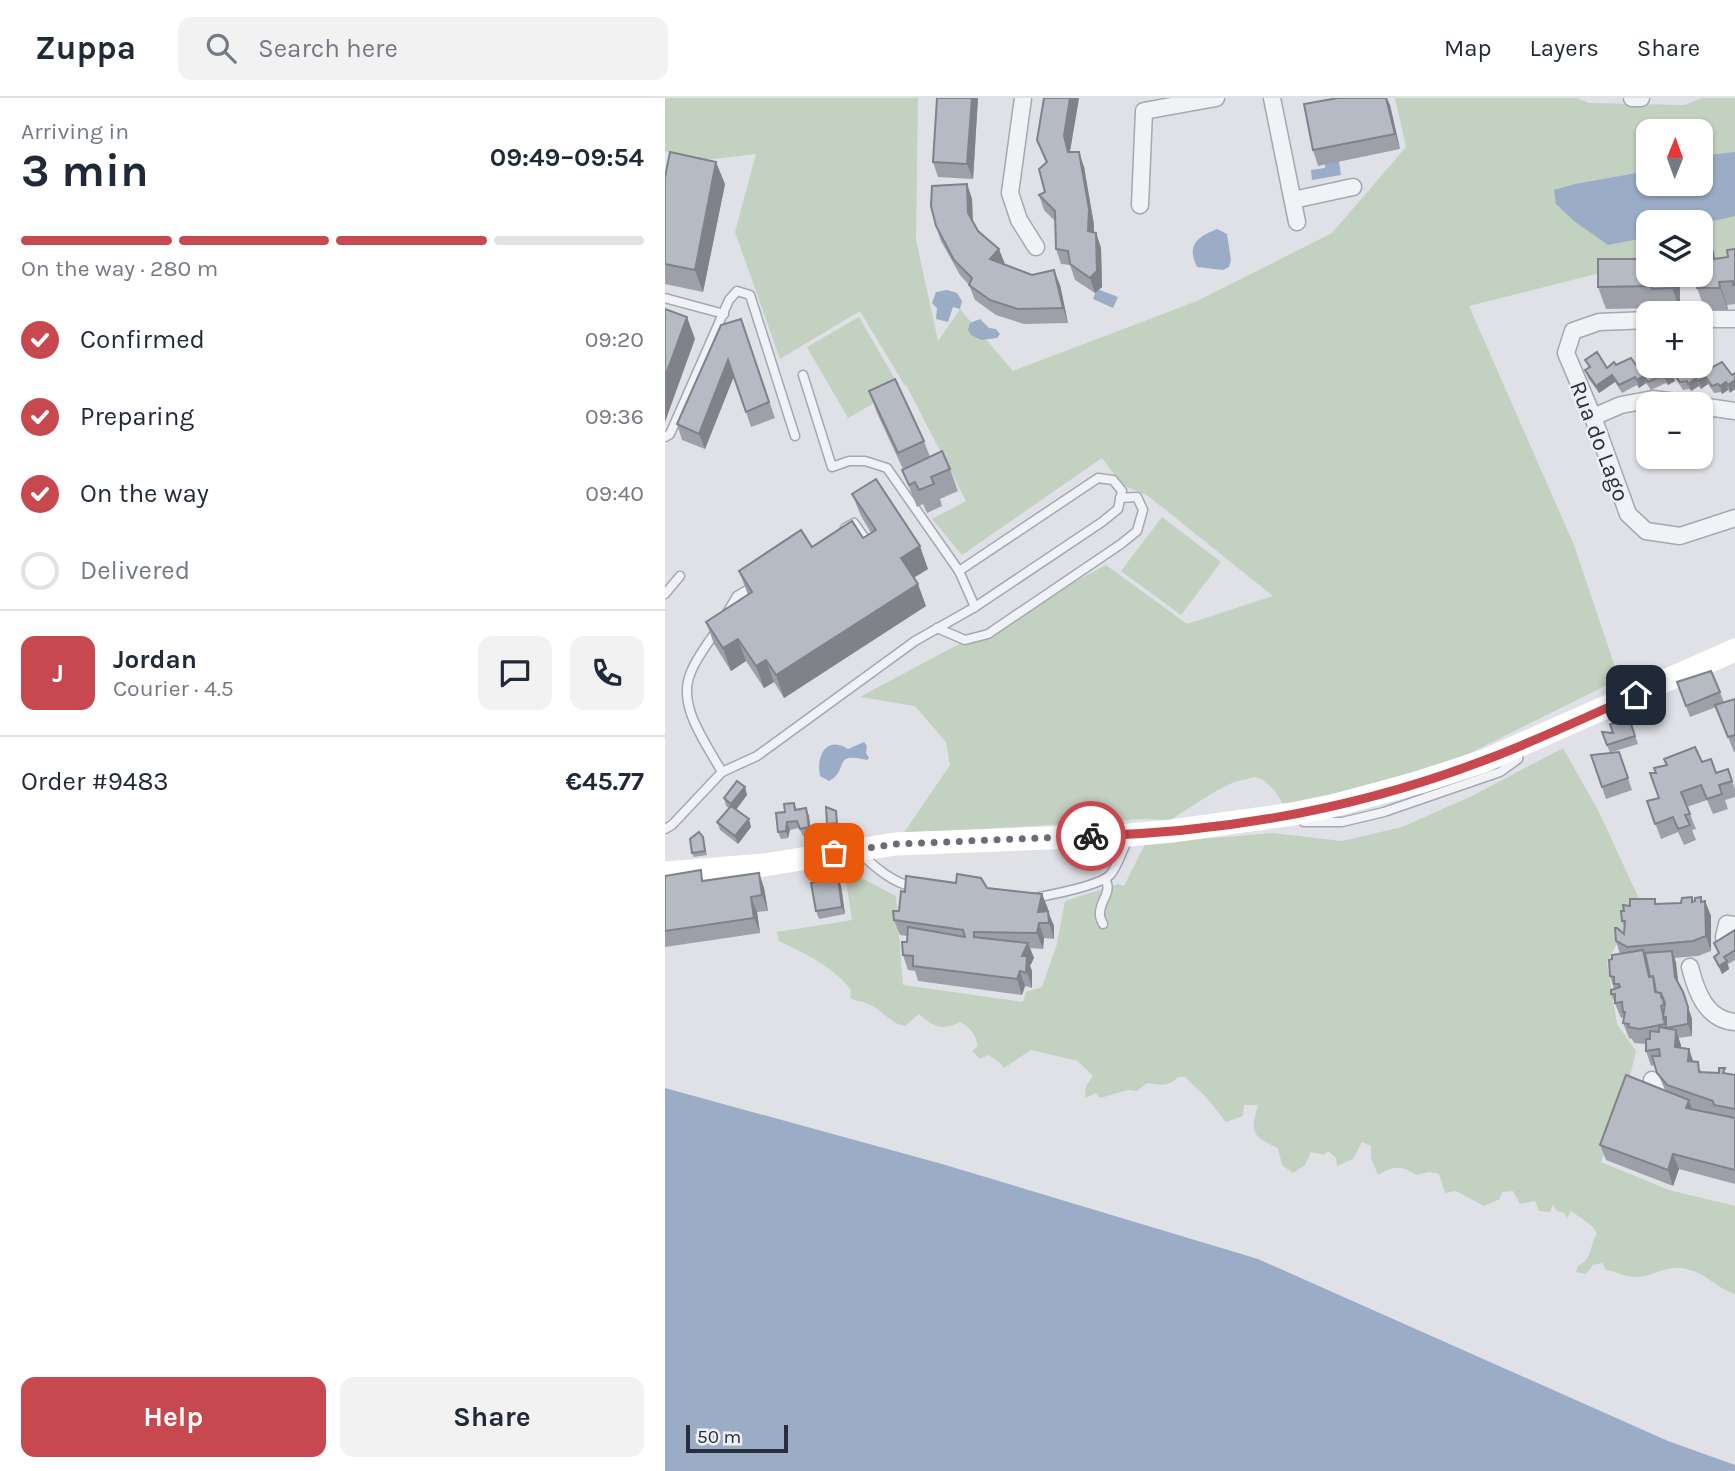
<!DOCTYPE html>
<html lang="en">
<head>
<meta charset="utf-8">
<style>
  :root { --surface:#fff; --page:#f2f2f3; --text:#1f2937; --muted:#747a83; --line:#e0e1e3; --accent:#c7494f }
  body { margin:0; font-family:Karla,sans-serif; background:var(--page); color:var(--text); height:100vh; display:flex; flex-direction:column; font-size:26px; white-space:nowrap }
  * { box-sizing:border-box; margin:0 }
  p { font-size:23px; color:var(--muted) }
  .icon { flex:none; width:38px; height:38px; fill:none; stroke:currentColor; stroke-width:2; stroke-linecap:round; stroke-linejoin:round }
  .map { position:relative; flex:1; overflow:hidden }
  .side { display:flex; flex-direction:column; background:var(--surface); width:665px }
  .side>* { flex:none }
  .needle { width:46px; rotate:1deg }
  .buttons { position:absolute; left:971px; top:21px; display:grid; gap:14px }
  .buttons a { display:grid; place-items:center; width:77px; height:77px; border-radius:14px; background:var(--surface); box-shadow:0 2px 5px #0004; font-size:35px }
  .scale { position:absolute; left:21px; bottom:18px; width:102px; box-sizing:border-box; padding-left:7px; border:4px solid #292e3e; border-top:0; font-size:19px; line-height:24px; white-space:nowrap; color:#292e3e; -webkit-text-stroke:5px #eef0f5; paint-order:stroke }
  .pin { position:absolute; display:grid; place-items:center; width:60px; height:60px; color:#fff; margin:-30px; border-radius:14px; box-shadow:0 4px 10px #0006 }
  .courier { position:absolute; display:grid; place-items:center; width:70px; height:70px; margin:-35px; border:5px solid #c7494f; border-radius:50%; background:#fff; color:#222; box-shadow:0 2px 9px #0007 }
  .headline em { font-style:normal; font-weight:700 }
  .headline div { display:flex; flex-direction:column-reverse }
  .headline { display:flex; align-items:center; justify-content:space-between; height:119px; padding:0 21px }
  h1 { font-size:46px; font-weight:700; line-height:52px }
  .bar { display:grid; grid-template-columns:repeat(4,1fr); gap:10px 7px; align-content:center; height:84px; padding:0 21px }
  .bar i { height:9px; border-radius:5px; background:var(--line) }
  .bar .on { background:var(--accent) }
  .bar p { grid-column:span 4 }
  .line { display:flex; align-items:center; gap:18px; padding:0 21px; border-top:2px solid var(--line) }
  .line div { flex:1 }
  .round { display:grid; place-items:center; flex:none; width:74px; height:74px; border-radius:14px; background:var(--page) }
  ol { padding:0 21px; list-style:none }
  li { display:flex; align-items:center; gap:21px; height:77px }
  li p { margin-inline-start:auto }
  li .icon { padding:7px; border-radius:50%; background:var(--accent); color:#fff; stroke-width:4 }
  li:last-child { color:var(--muted) }
  li i { width:38px; height:38px; border:4px solid var(--line); border-radius:50% }
  .cta { display:flex; gap:14px; margin-top:auto; padding:14px 21px }
  .cta a { flex:1; height:80px; border-radius:14px; background:var(--accent); color:#fff; font-size:28px; font-weight:700; line-height:80px; text-align:center }
  .cta a+a { background:var(--page); color:var(--text) }
  header { display:flex; align-items:center; gap:42px; box-sizing:border-box; height:98px; padding:0 35px; background:var(--surface); border-bottom:2px solid var(--line) }
  header strong { font-size:33px }
  nav { display:flex; gap:38px; margin-inline-start:auto; font-size:24px }
  .search { width:490px; height:63px; background:var(--page); display:flex; align-items:center; gap:18px; box-sizing:border-box; padding:0 24px; border-radius:14px; color:var(--muted); font-size:26px }
  main { display:flex; flex:1; min-height:0 }
  .map>svg:first-child { display:block }
  .green { fill:#c3d1c0; fill-rule:evenodd }
  .water { fill:#9bacc6 }
  .lines { fill:none; stroke-linecap:round; stroke-linejoin:round }
  .lane-casing { stroke:#a5a8b1; stroke-width:11 }
  .street-casing { stroke:#a5a8b1; stroke-width:19 }
  .lane { stroke:#f1f2f6; stroke-width:8 }
  .street { stroke:#f1f2f6; stroke-width:16 }
  .secondary { stroke:#fff; stroke-width:23 }
  .wall { fill:#9da0a9 }
  .shaded-wall { fill:#7f8289 }
  .building { fill:#b6bac4; stroke:#7f8289; stroke-width:2 }
  .done { stroke:#696d79; stroke-width:7; stroke-dasharray:0 12.6 }
  .route { stroke:#c7494f; stroke-width:9 }
  .labels { text-anchor:middle; stroke-width:5; stroke-linejoin:round; paint-order:stroke }
  .street-label { font-size:23px; fill:#292e3e; stroke:#eef0f5 }
</style>
</head>
<body>
<header>
<strong>Zuppa</strong>
<div class="search"><svg class="icon" aria-label="search" viewBox="0 0 24 24"><circle cx="10" cy="10" r="6"/><path d="M15 15l6 6"/></svg>Search here</div>
<nav><a>Map</a><a>Layers</a><a>Share</a></nav>
</header>
<main>
<section class="side">
<div class="headline"><div><h1>3 min</h1><p>Arriving in</p></div><em>09:49–09:54</em></div>
<div class="bar"><i class="on"></i><i class="on"></i><i class="on"></i><i></i><p>On the way · 280 m</p></div>
<ol>
<li><svg class="icon" aria-label="check" viewBox="0 0 24 24"><path d="M5 12l5 5 9-10"/></svg>Confirmed<p>09:20</p></li>
<li><svg class="icon" aria-label="check" viewBox="0 0 24 24"><path d="M5 12l5 5 9-10"/></svg>Preparing<p>09:36</p></li>
<li><svg class="icon" aria-label="check" viewBox="0 0 24 24"><path d="M5 12l5 5 9-10"/></svg>On the way<p>09:40</p></li>
<li><i></i>Delivered</li>
</ol>
<div class="line" style="height:126px"><b class="round" style="background:var(--accent);color:#fff">J</b><div><b>Jordan</b><p>Courier · 4.5</p></div><a class="round"><svg class="icon" aria-label="chat" viewBox="0 0 24 24"><path d="M4 5h16v11H9l-5 4z"/></svg></a><a class="round"><svg class="icon" aria-label="phone" viewBox="0 0 24 24"><path d="M5 4h4l2 5-3 2q2 4 5 5l2-3 5 2v4C11 20 4 13 5 4z"/></svg></a></div>
<div class="line" style="height:91px"><div>Order #9483</div><b>€45.77</b></div>
<div class="cta"><a>Help</a><a>Share</a></div>
</section>
<div class="map">
<svg width="1070" height="1373" viewBox="0 0 1070 1373">
  <rect width="100%" height="100%" fill="#dfe1e7"/>
  <g class="green">
    <path d="M0,0H253L251,142L273,243L295,211L348,273L532,203L667,135L741,49L730,0H912L924,5L1019,7L1037,0H1070V159L1036,163V124H984L983,170L931,176L804,208L909,447L954,581L797,659L699,689L618,706L610,693L598,682L590,679L569,684L551,693L505,722L478,721L238,736L285,667L281,644L250,608L195,599L441,467L522,526L608,498L482,397L457,387L437,360L297,457L267,421L301,403L241,287L240,288L195,213L115,261L70,134L91,56L13,65L9,56L0,53ZM984,33H1036V86H984Z"/>
    <path d="M194,219L235,290L183,320L142,249Z"/>
    <path d="M497,419L556,464L516,517L456,473Z"/>
    <path d="M898,650L934,714L975,803L942,864L952,926L971,953L963,987L936,1064L1004,1092L1070,1108V1196C1047,1188 1042,1174 1016,1170C1001,1168 987,1178 973,1179C960,1180 952,1173 941,1172L937,1165L928,1167L921,1176L911,1174L913,1168C928,1161 924,1148 932,1136L927,1128L906,1113L902,1120L899,1115L892,1113L888,1107L885,1114L874,1113L870,1103L855,1106L848,1093L837,1094L835,1101L819,1108L791,1093L780,1095L774,1076L764,1074L751,1077C737,1067 728,1068 713,1077L706,1060V1048L697,1044L688,1061L672,1068L671,1060L663,1053L659,1057L646,1054L640,1067L628,1075L617,1067L613,1050C586,1038 585,1034 593,1007H579L578,1018L561,1024L541,999L520,979H513C504,989 494,987 482,985L472,993L463,992L435,1000L431,995L420,1000L421,988L428,978L413,963L366,952L339,970L333,963L323,957L315,961L307,953L313,948C310,936 306,930 295,924C278,933 268,929 254,916L240,928C224,925 216,910 201,905C195,903 191,903 185,900L186,892C168,868 140,856 114,843L112,834L187,822L179,771L231,798L238,887L358,904L361,894L377,889L392,846L400,803L453,786L459,788L480,746L607,735L677,743L737,729L807,698Z"/>
  </g>
  <g class="water">
    <path d="M1070,54V118L1036,126L984,124L983,139L943,147L909,123L891,106L889,92L910,86L983,73L984,86H1036V58Z"/>
    <path d="M674,63L676,77L647,82L646,72L660,70V66Z"/>
    <path d="M552,131L562,136L566,162L564,169L558,172L532,169C521,146 533,139 552,131Z"/>
    <path d="M432,191L453,199L448,210L428,201Z"/>
    <path d="M282,192L292,195L297,203L295,211L288,209L283,224L271,221L272,210L267,205L271,194Z"/>
    <path d="M315,221L324,230L331,231L335,236L332,240L316,242L306,237L303,232L305,225Z"/>
    <path d="M199,644L202,648L201,655L204,660L202,662C166,653 185,672 164,683L155,678C151,658 161,637 183,651Z"/>
    <path d="M0,990L277,1066L593,1161L1003,1343L1070,1367V1373H0Z"/>
  </g>
  <g class="lines">
    <g class="lane-casing">
      <g id="lane">
        <path d="M0,200L59,216"/>
        <path d="M138,277L167,369L184,363H200L222,370L294,473L310,509"/>
        <path d="M0,339L5,336L64,202L72,193L85,197L130,338"/>
        <path d="M180,430L189,425L204,446"/>
        <path d="M0,496L15,478"/>
        <path d="M62,515L72,498L89,488"/>
        <path d="M272,530L300,542L323,536L456,446L472,433L478,412L472,399L455,400"/>
        <path d="M52,532C43,545 32,559 26,574C11,607 41,645 57,674"/>
        <path d="M639,724H677L719,714L835,674L853,661L854,651"/>
        <path d="M0,731L7,727L57,674L92,658L250,543L310,509L437,424L453,411L457,393L448,382L433,380L294,473"/>
        <path d="M196,756C211,770 229,786 250,789"/>
        <path d="M369,800C385,797 434,788 445,777C453,768 457,752 463,741"/>
        <path d="M438,826C437,823 434,819 435,815C435,802 448,794 440,781"/>
      </g>
    </g>
    <g class="street-casing">
      <g id="street">
        <path d="M358,0L345,95L354,122L371,149"/>
        <path d="M607,0L632,124"/>
        <path d="M967,0H976"/>
        <path d="M628,102L688,89"/>
        <path d="M475,107L479,13L551,0"/>
        <path d="M1036,221H1070"/>
        <path d="M984,222L934,224L908,233L901,255L928,319L963,416L981,433L1015,438L1070,420"/>
        <path d="M1036,308L1070,313"/>
        <path d="M928,319L956,307L988,301L1026,306"/>
        <path d="M1059,839L1062,826L1070,827"/>
        <path d="M1025,869C1031,893 1041,922 1070,924"/>
        <path d="M987,982L992,993L1004,1001"/>
      </g>
    </g>
    <use href="#lane" class="lane"/>
    <use href="#street" class="street"/>
    <path class="secondary" d="M0,775L99,767L230,746L464,737L507,733L628,716L667,708L755,684L819,663L1070,552"/>
  </g>
  <g class="wall">
    <path d="M313,0L308,81L273,79L268,64Z"/>
    <path d="M379,0H414L405,53L419,69L429,127V134L431,135L436,150L437,189L430,195L410,182L405,167L396,166L391,151L390,123L379,112L374,97L380,94L381,65L372,42Z"/>
    <path d="M725,7L735,51L653,68L648,52Z"/>
    <path d="M0,79L60,86L38,194L0,186Z"/>
    <path d="M302,86L307,101L308,124L313,133L340,167L395,187L403,225L359,226L331,217L310,202L304,187L295,177L276,143L271,128Z"/>
    <path d="M1070,151V206L1062,207L1063,212H1040L1032,190L1050,160L1063,159Z"/>
    <path d="M984,177H1015V212L995,213L994,210L941,211L933,189Z"/>
    <path d="M76,221L110,320L86,329L69,278L40,351L17,342L12,326Z"/>
    <path d="M920,262L942,270L951,267H971L980,264L1007,275L1010,283L1003,287L1001,285L986,292L981,285L974,290L972,287L957,295L950,284L934,295L923,280L920,272L924,270Z"/>
    <path d="M1057,264L1065,295L1063,292L1057,296L1056,294L1049,295L1043,286L1036,291L1034,288L1026,293L1025,291L1018,292L1008,277L1005,270L1035,273L1042,272Z"/>
    <path d="M204,293L259,343L265,359L285,371L293,393L275,401L277,408L262,415L258,406L252,409L246,394L238,371L212,315Z"/>
    <path d="M187,396L263,471L249,480L261,508L119,600L109,584L99,590L81,563L66,573L49,546L41,524L83,497L74,473L147,449L198,440L206,435L196,418Z"/>
    <path d="M1046,573L1059,604L1070,601V654H1069L1051,609L1025,619L1012,584Z"/>
    <path d="M965,623L973,646L947,654H954L967,692L941,701L926,657L945,655L937,634L948,635Z"/>
    <path d="M999,661L1037,664L1051,675L1063,671L1070,691V699L1060,702L1063,711L1048,716L1042,702L1022,709L1031,731L1027,732L1031,742L1019,747L1013,734L996,741L982,703L994,700L991,675L1001,667Z"/>
    <path d="M80,689L82,697L71,712L86,729L73,746L55,732L52,724L64,710L61,708L59,700Z"/>
    <path d="M129,705L132,712L141,710L144,718L146,737L138,738L134,730L125,732L123,740L116,741L113,734L120,714Z"/>
    <path d="M171,713L173,729L164,730L162,726Z"/>
    <path d="M38,739L42,757L29,759L27,755Z"/>
    <path d="M94,775L99,790L103,813L92,814L95,835L0,849V778L40,783Z"/>
    <path d="M173,780L176,788L180,816L154,821L151,813Z"/>
    <path d="M322,790L377,796L383,811L382,813L389,828V841L379,840L378,851L365,850L369,860L365,868L367,873V890L360,888L357,897L253,883L250,873L243,872L238,857L242,844V838L235,837L229,822L234,813L240,794Z"/>
    <path d="M1036,799L1037,803H1040L1046,818V853L1033,858L1009,860L1013,885L1022,906L1027,921V938L1013,940L1016,950L1024,951L1028,963L1037,974L1070,977V1086L1014,1071L1008,1088L941,1062L935,1047L1000,992L990,967L986,968L981,953V946L969,945L967,941L964,940L958,925L959,919L956,920L946,896L949,891L945,878L947,861L955,856L951,843L959,836L960,831L957,823L959,813L965,808L990,801L991,806L1028,804Z"/>
    <path d="M1070,832V862L1063,866L1064,871L1057,876L1049,859L1054,855Z"/>
  </g>
  <g class="shaded-wall">
    <path d="M307,0H313L308,81L302,66Z"/>
    <path d="M405,0H414L405,53L408,69L403,54L399,38Z"/>
    <path d="M721,0H722L725,7L735,51L730,36Z"/>
    <path d="M414,54L419,69L429,127L428,149L423,133Z"/>
    <path d="M51,64L60,86L38,194L30,172Z"/>
    <path d="M302,86L307,101L308,131L303,115Z"/>
    <path d="M431,135L436,150L437,189L430,195L425,180Z"/>
    <path d="M334,151L340,166L325,161Z"/>
    <path d="M389,172L395,187L403,225L398,210Z"/>
    <path d="M1007,177H1015V212L1007,190Z"/>
    <path d="M1054,184L1062,207L1063,212L1055,190Z"/>
    <path d="M22,219L30,241L0,324V279Z"/>
    <path d="M63,262L69,278L40,351L34,336Z"/>
    <path d="M1007,275L1010,283L1003,287L1000,280Z"/>
    <path d="M947,277L950,284L934,295L931,288Z"/>
    <path d="M978,278L981,285L974,290L972,282Z"/>
    <path d="M1040,278L1043,286L1036,291L1033,283Z"/>
    <path d="M1031,280L1034,288L1026,293L1023,286Z"/>
    <path d="M1070,282V291L1065,295L1063,287Z"/>
    <path d="M1061,284L1063,292L1057,296L1055,288Z"/>
    <path d="M255,448L263,471L244,482L236,460Z"/>
    <path d="M253,486L261,508L119,600L111,577Z"/>
    <path d="M73,541L81,563L66,573L58,550Z"/>
    <path d="M101,562L109,584L99,590L91,568Z"/>
    <path d="M80,689L82,697L69,714L66,706Z"/>
    <path d="M141,710L144,718L146,737L144,729Z"/>
    <path d="M84,721L86,729L73,746L70,738Z"/>
    <path d="M122,724L125,732L123,740L121,733Z"/>
    <path d="M94,775L99,790L103,813L97,797Z"/>
    <path d="M173,780L176,788L180,816L177,809Z"/>
    <path d="M377,796L383,811L380,825L373,814Z"/>
    <path d="M86,799L92,814L95,835L89,820Z"/>
    <path d="M1036,799L1040,812V803L1046,818V853L1041,838Z"/>
    <path d="M383,813L389,828V841L384,825Z"/>
    <path d="M374,825L379,840L378,851L372,835Z"/>
    <path d="M363,845L369,860L365,868L367,873V890L357,858Z"/>
    <path d="M1007,853L1011,864L1014,891L1010,879Z"/>
    <path d="M1062,863L1064,871L1057,876L1054,868Z"/>
    <path d="M355,873L360,888L357,897L352,881Z"/>
    <path d="M1018,894L1027,921V938L1023,926Z"/>
    <path d="M1011,932L1016,947L1015,964L1010,949Z"/>
    <path d="M1024,951L1029,966L1023,963Z"/>
    <path d="M1024,1002L1029,1017L1021,1010Z"/>
    <path d="M1008,1056L1014,1071L1008,1088L1003,1072Z"/>
  </g>
  <g class="building">
    <path d="M272,0H307L302,66L268,64Z"/>
    <path d="M379,0H405L399,38L403,54H414L424,111L423,133L431,135L432,173L425,180L405,166L403,153L391,151L390,113L374,97L380,94L374,71L382,64L372,42Z"/>
    <path d="M673,0H721L730,36L648,52L639,6Z"/>
    <path d="M5,54L51,64L30,172L0,166V79Z"/>
    <path d="M302,86L303,115L313,133L334,151L325,161L367,177L389,172L398,210L353,211L325,202L304,187L307,180L289,162L271,128L266,108L267,88Z"/>
    <path d="M1070,151V187H1068V183L1054,184L1055,190H1032L1031,177H1036V156L1048,154L1049,161L1063,159L1062,152Z"/>
    <path d="M933,161H984V177H1007V190L987,191V188L933,189Z"/>
    <path d="M0,211L22,219L0,279Z"/>
    <path d="M76,221L104,304L81,314L63,262L34,336L12,326L56,227Z"/>
    <path d="M932,254L942,270L949,264L951,267L966,260L971,267L978,262L980,264L984,262V268H1002L1007,275L1000,280L998,277L983,284L978,278L972,282L970,279L954,287L947,277L931,288L920,272L925,269L920,262Z"/>
    <path d="M1057,264L1067,277L1070,275V282L1063,287L1061,284L1055,288L1053,286L1047,288L1040,278L1033,283L1031,280L1023,286L1022,283L1015,284L1005,270L1007,268H1031L1035,273L1040,269L1042,272Z"/>
    <path d="M230,281L259,343L233,355L204,293Z"/>
    <path d="M277,353L285,371L266,379L269,386L254,392L250,384L244,387L237,372Z"/>
    <path d="M211,381L255,448L236,460L253,486L111,577L101,562L91,568L73,541L58,550L41,524L87,494L74,473L136,432L147,449L187,423L198,440L211,432L187,396Z"/>
    <path d="M1046,573L1055,594L1021,608L1012,584Z"/>
    <path d="M1070,601V637L1063,639L1050,607Z"/>
    <path d="M965,623L970,638L942,647L937,634L948,635L945,626Z"/>
    <path d="M1030,649L1037,664L1046,661L1051,675L1063,671L1067,683L1054,687L1057,696L1042,701L1036,687L1016,694L1025,716L1020,717L1025,727L1013,731L1008,719L990,726L982,703L994,700L985,675H991L989,670L1002,667L999,661Z"/>
    <path d="M954,654L963,680L937,689L926,657Z"/>
    <path d="M72,683L80,689L66,706L59,700Z"/>
    <path d="M129,705L130,712L141,710L144,729L135,731L132,723L122,724L121,733L113,734L111,715L120,714L119,706Z"/>
    <path d="M66,708L84,721L70,738L52,724Z"/>
    <path d="M161,709L171,713L172,725L162,726Z"/>
    <path d="M34,734L38,739L40,753L27,755L25,741Z"/>
    <path d="M36,772L37,783L94,775L97,797L86,799L89,820L0,833V778Z"/>
    <path d="M292,776L316,780L322,790L377,796L373,814L383,813L384,825H374L372,835L309,834V839L363,845L357,858H362L361,875L355,873L352,881L248,868V858L238,857L237,844H242L243,829L300,839L298,832L229,822L228,813H234L236,793L240,794L241,778L291,785Z"/>
    <path d="M173,780L177,809L151,813L146,785Z"/>
    <path d="M1027,799V804L1030,803V800L1036,799V804L1040,803L1041,838L1028,843L962,849L951,843L950,830H952L959,836L960,823H957L956,813H959L958,807L965,808V801H990V806L1016,805L1017,800Z"/>
    <path d="M1070,832V852L1059,859L1062,863L1054,868L1049,859L1054,855L1049,845Z"/>
    <path d="M978,852L984,879L988,878L990,894L996,895V899L998,901L999,906L996,908L1000,926L975,931L963,929L964,926L958,925L960,914H958L957,904L950,905V896H946V892L955,889L954,886H949V879L945,878L944,862L947,861V857Z"/>
    <path d="M1007,853L1010,879L1018,894L1023,909V926L1001,930V919L998,920V919L1000,905L996,895L991,894L989,882L988,878L985,879L980,855Z"/>
    <path d="M994,929L1011,932L1010,949L1024,951L1023,963L1033,964L1034,974L1054,975V970H1060L1058,975L1070,977V1011L1049,1007L1048,1003L1002,987L992,975L987,958H995L994,951L981,953V941H985V933L994,934Z"/>
    <path d="M961,977L1024,1002L1021,1010L1070,1020V1072L1008,1056L1003,1072L935,1047Z"/>
  </g>
  <g class="lines">
    <path class="done" d="M169,755L230,746L426,738"/>
    <path class="route" d="M426,738C560,734 695,710 820,662C871,643 921,619 971,597"/>
  </g>
  <g class="labels">
    <g class="street-label">
      <text transform="translate(935 343) rotate(69)" y="8">Rua do Lago</text>
    </g>
  </g>
</svg>
<div class="buttons">
<a><svg class="needle" viewBox="-14 -14 28 28"><path d="M0-13l5 13h-10z" fill="#e53935"/><path d="M0 13l5-13h-10z" fill="#747a83"/></svg></a>
<a><svg class="icon" aria-label="layers" viewBox="0 0 24 24"><path d="M12 4l9 5-9 5-9-5zM3 14l9 5 9-5"/></svg></a>
<a>+</a>
<a>−</a>
</div>
<div class="scale">50 m</div>
<div class="pin" style="left:169px;top:755px;background:#ea580c"><svg class="icon" aria-label="bag" viewBox="0 0 24 24"><path d="M5 8h14l-1 12H6zM9 8a3 3 0 0 1 6 0"/></svg></div>
<div class="pin" style="left:971px;top:597px;background:#1f2937"><svg class="icon" aria-label="home" viewBox="0 0 24 24"><path d="M3 11l9-7 9 7M6 9v11h12V9"/></svg></div>
<div class="courier" style="left:426px;top:738px"><svg class="icon" aria-label="bike" viewBox="0 0 24 24"><circle cx="6" cy="16" r="4"/><circle cx="18" cy="16" r="4"/><path d="M6 16l4-8h5l3 8M10 8l3 8H6M13 5h3"/></svg></div>
</div>
</main>
</body>
</html>
